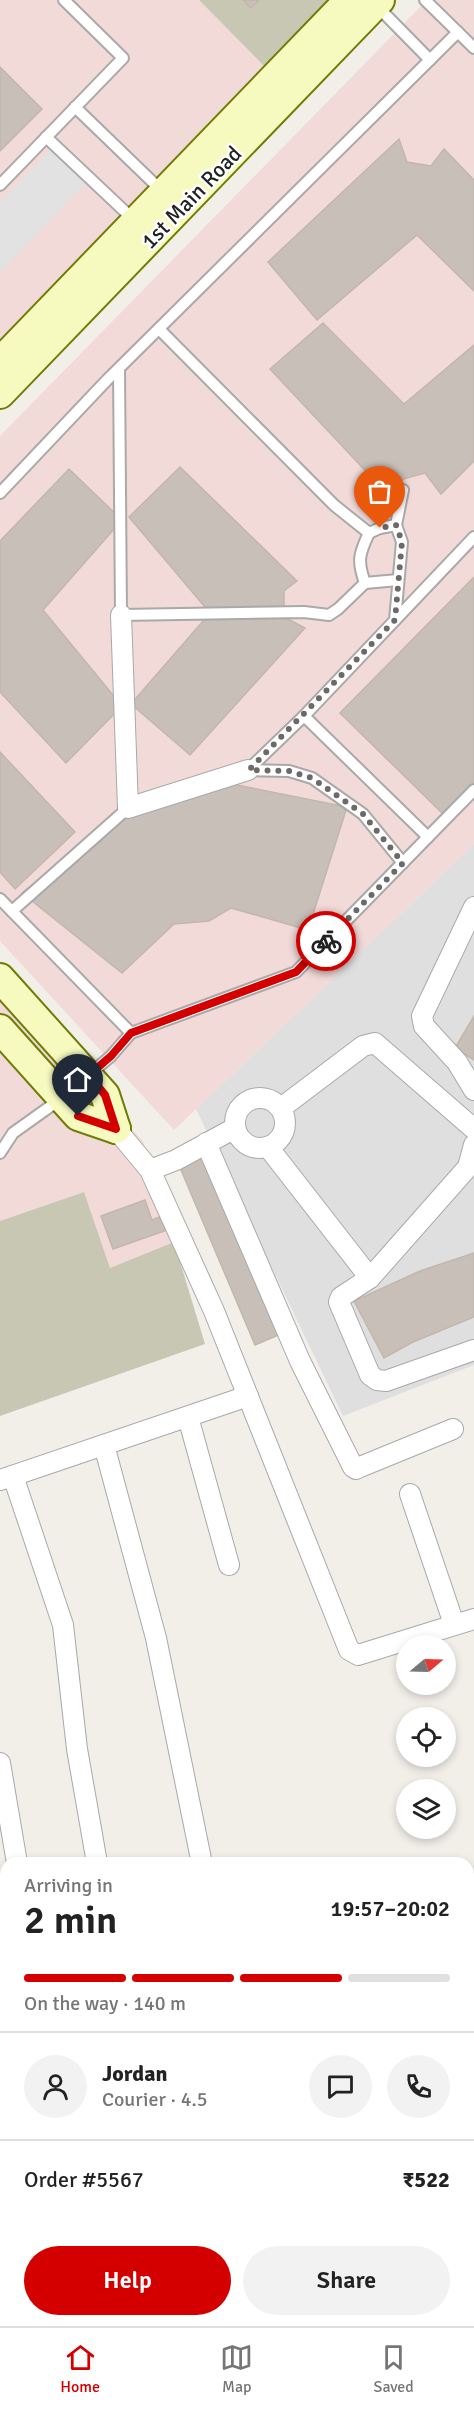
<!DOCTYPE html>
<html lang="en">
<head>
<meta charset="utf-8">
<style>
  :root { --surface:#fff; --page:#f2f2f2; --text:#222; --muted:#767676; --line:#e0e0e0; --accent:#d40000 }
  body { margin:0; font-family:Signika,sans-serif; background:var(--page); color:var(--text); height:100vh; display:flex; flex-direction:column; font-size:22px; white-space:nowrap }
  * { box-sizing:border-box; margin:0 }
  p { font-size:20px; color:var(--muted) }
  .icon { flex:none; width:33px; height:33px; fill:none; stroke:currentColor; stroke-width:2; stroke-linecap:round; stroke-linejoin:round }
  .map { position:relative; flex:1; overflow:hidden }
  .details { position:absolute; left:0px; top:1857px; width:474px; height:470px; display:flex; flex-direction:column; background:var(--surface); border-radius:18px 18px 0 0; box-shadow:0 3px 9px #0003 }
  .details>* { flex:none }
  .needle { width:39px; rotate:71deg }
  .controls { position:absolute; left:396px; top:1635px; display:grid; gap:12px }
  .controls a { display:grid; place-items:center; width:60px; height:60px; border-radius:50%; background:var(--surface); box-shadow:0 3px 9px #0003; font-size:30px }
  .pin { position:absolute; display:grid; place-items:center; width:51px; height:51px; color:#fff; margin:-62px -26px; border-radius:50% 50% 50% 0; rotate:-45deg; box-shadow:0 0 6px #0007 }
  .pin .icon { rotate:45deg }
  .courier { position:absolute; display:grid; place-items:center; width:60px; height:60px; margin:-30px; border:4px solid #d40000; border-radius:50%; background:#fff; color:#222; box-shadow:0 2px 8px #0007 }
  .overview em { font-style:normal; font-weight:600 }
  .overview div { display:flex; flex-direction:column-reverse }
  .overview { display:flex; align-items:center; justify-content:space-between; height:102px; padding:0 24px }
  h1 { font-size:39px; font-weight:600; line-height:45px }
  .bar { display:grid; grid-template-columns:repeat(4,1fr); gap:9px 6px; align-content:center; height:72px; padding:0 24px }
  .bar i { height:8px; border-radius:4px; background:var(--line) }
  .bar .selected { background:var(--accent) }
  .bar p { grid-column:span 4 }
  .line { display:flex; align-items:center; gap:15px; padding:0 24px; border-top:2px solid var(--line) }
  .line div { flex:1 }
  .round { display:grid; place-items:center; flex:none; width:63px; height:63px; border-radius:32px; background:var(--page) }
  .button { display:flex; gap:12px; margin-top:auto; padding:12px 24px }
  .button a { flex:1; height:69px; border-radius:36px; background:var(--accent); color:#fff; font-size:24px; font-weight:600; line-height:69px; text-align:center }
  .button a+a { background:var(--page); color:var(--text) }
  .tabs { display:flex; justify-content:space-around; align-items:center; height:84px; border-top:2px solid var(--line); background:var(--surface); font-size:16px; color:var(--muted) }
  .tabs a { display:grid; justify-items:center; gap:3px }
  .tabs .selected { color:var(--accent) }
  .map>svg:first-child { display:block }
  .residential { fill:#e0dfdf }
  .commercial { fill:#f2dad9 }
  .construction { fill:#c7c7b4 }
  .parking { fill:#e2e2e2 }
  .building { fill:#c7bfb8; stroke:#c4b6ab; stroke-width:1.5 }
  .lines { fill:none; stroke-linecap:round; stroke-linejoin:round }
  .lane-casing { stroke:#a9a9a9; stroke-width:14 }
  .street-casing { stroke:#a9a9a9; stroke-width:22 }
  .secondary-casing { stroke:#707d05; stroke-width:32 }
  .lane { stroke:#fff; stroke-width:10 }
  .street { stroke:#fff; stroke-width:20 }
  .secondary { stroke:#f7fabf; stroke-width:28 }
  .done { stroke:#6b6a68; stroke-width:6; stroke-dasharray:0 10.8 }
  .route { stroke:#d40000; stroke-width:8 }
  .labels { text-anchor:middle; stroke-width:5; stroke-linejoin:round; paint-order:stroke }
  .street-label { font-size:22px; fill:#222; stroke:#fff }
</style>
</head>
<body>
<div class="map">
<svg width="474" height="2326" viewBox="0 0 474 2326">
  <rect width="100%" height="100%" fill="#f2efe9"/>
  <path class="residential" d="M474,844V1365L343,1416L196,1109Z"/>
  <g class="commercial">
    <path d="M0,0H199L270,72L0,352Z"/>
    <path d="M427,0H474V844L174,1130L0,941V436Z"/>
    <path d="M0,990L143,1141L174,1242L110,1268L84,1192L0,1221Z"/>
  </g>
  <g class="construction">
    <path d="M199,0H340L270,72Z"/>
    <path d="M84,1192L110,1268L174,1242L205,1344L0,1416V1221Z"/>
  </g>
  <path class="parking" d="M55,145L90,179L0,273V202Z"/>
  <g class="building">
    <path d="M243,0H259L251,8Z"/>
    <path d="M0,67L42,109L0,151Z"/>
    <path d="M399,139L407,162L431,166L444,149L474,180V291L417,235L317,320L268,262Z"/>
    <path d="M323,323L404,404L474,345V461L441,494L425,473L403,479L390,497L270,369Z"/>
    <path d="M180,467L297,581L284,591V617L305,628L190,755L131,704L210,613L129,517Z"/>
    <path d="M69,469L122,520L43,610L122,706L66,763L0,692V541Z"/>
    <path d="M474,577V783L443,814L340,713Z"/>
    <path d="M0,752L75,832L15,889L0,872Z"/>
    <path d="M232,784L347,807L308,930L231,908L209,921L174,924L122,973L22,893L128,808Z"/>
    <path d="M474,1016V1060L455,1048Z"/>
    <path d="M206,1151L283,1333L255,1345L178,1163Z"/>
    <path d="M145,1200L152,1220L162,1216L167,1230L113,1249L101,1216Z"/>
    <path d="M474,1253V1317L413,1342L384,1358L354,1301L420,1271Z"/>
    <path d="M2,2149H6V2183L2,2184Z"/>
    <rect x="16" y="2320" width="25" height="6"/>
    <rect x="44" y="2320" width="18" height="6"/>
    <path d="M318,2320H332L333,2326H319Z"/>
    <rect x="419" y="2320" width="28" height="6"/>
  </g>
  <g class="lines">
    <g class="lane-casing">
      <g id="lane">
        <path d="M425,0L474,48"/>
        <path d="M376,5L430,60"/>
        <path d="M75,107L164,193"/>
        <path d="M46,137L135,221"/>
        <path d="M0,185L123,58L64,0"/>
        <path d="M119,369L121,615L304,612L329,615L338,609L365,583C357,561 359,554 369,533L334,505L159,329"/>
        <path d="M0,493L107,380L458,32"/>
        <path d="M369,533L380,528L396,525L403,490"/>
        <path d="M365,583L398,580"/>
        <path d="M395,620L402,542L396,525"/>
        <path d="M248,770L304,716L474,537"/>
        <path d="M248,770L289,771L312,778L363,814L403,863"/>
        <path d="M428,837L474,790"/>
        <path d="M0,899L131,1033L296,972L428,837L304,716"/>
        <path d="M12,911L128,808"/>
        <path d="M0,1153L13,1133L62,1098L111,1056L131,1033"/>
      </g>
    </g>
    <g class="street-casing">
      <g id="street">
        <path d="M121,615L128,808L248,770"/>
        <path d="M474,907L422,1016L424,1026L457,1062L474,1090"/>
        <circle cx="260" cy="1123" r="25"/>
        <path d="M281,1108L363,1046L375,1043L474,1129"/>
        <path d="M116,1129L150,1170L214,1311L349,1650L358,1655L474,1619"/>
        <path d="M206,1143L300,1361L353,1467L356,1469L360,1467L453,1429"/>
        <path d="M474,1145L468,1167L370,1278L341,1297L339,1302L370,1375L377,1380L386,1381L474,1350"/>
        <path d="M268,1147L370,1278"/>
        <path d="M150,1170L176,1160L235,1128"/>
        <path d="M188,1417L229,1565"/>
        <path d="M104,1445L156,1638L201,1859"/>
        <path d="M13,1476L63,1625L77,1749L97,1863"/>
        <path d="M0,1480L248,1396"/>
        <path d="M410,1494L454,1624"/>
        <path d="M0,1763L17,1863"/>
        <path d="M468,2074L474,2073"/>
        <path d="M468,2117H474"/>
        <path d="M0,2119H6"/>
        <path d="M468,2214H474"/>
        <path d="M91,2320V2326"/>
        <path d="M200,2320V2326"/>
        <path d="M293,2320V2326"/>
        <path d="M363,2320L364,2326"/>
        <path d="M453,2320L454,2326"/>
      </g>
    </g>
    <g class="secondary-casing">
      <g id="secondary">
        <path d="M0,362L349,0"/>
        <path d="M0,394L380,0"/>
        <path d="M0,978L105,1095L116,1129"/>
        <path d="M0,1029L78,1116L116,1129"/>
      </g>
    </g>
    <use href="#lane" class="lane"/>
    <use href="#street" class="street"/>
    <use href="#secondary" class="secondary"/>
  </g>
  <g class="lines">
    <path class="done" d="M326,941L403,863L363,814L312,778L289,771L249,770L395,620L402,542L396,525L380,528"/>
    <path class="route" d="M78,1116L116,1129L105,1095L89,1075L111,1056L131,1033L296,972L326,941"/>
  </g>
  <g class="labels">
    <g class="street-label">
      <text transform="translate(191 197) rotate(-46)" y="8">1st Main Road</text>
    </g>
  </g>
</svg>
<div class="controls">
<a><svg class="needle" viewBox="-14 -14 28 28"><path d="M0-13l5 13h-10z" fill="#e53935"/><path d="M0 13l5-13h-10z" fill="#767676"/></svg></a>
<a><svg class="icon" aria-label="locate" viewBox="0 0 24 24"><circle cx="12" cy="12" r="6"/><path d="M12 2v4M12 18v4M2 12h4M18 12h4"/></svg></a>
<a><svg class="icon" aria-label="layers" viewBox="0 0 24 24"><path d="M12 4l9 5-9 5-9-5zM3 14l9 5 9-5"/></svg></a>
</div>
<div class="pin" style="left:380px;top:528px;background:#ea580c"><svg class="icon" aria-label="bag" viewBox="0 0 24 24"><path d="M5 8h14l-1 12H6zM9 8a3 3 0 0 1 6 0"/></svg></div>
<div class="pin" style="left:78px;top:1116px;background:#1f2937"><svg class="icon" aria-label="home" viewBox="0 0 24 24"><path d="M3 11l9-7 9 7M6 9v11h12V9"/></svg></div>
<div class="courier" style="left:326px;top:941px"><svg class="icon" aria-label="bike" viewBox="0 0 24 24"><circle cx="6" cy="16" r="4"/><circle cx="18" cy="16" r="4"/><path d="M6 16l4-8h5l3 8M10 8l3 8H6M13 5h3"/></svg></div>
<section class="details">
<div class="overview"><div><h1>2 min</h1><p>Arriving in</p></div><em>19:57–20:02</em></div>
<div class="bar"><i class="selected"></i><i class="selected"></i><i class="selected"></i><i></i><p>On the way · 140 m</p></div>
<div class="line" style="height:108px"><a class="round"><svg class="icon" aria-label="person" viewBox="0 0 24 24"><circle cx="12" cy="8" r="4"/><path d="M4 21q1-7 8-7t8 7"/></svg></a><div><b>Jordan</b><p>Courier · 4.5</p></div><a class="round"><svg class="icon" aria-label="chat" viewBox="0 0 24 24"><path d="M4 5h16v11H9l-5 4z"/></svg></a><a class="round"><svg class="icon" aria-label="phone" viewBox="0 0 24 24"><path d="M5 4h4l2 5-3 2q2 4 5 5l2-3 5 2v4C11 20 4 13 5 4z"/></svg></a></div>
<div class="line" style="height:78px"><div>Order #5567</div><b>₹522</b></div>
<div class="button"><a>Help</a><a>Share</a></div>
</section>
</div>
<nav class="tabs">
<a class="selected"><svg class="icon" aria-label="home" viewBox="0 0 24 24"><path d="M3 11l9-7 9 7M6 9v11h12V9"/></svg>Home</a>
<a><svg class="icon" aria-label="map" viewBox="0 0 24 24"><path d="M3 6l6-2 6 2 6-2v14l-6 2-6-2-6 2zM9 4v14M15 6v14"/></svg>Map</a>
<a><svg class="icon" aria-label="saved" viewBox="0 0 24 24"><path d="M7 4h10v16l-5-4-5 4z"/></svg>Saved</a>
</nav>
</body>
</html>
